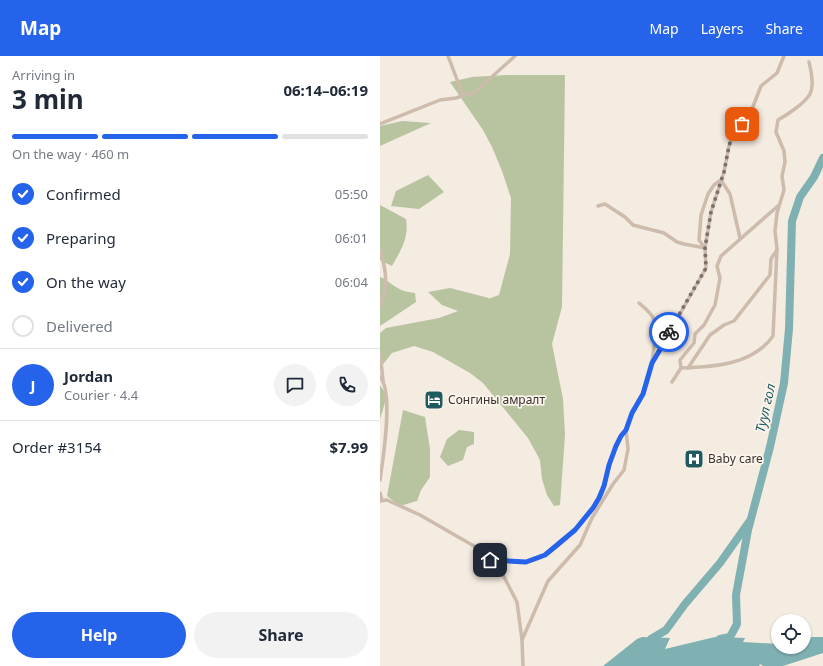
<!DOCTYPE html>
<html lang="en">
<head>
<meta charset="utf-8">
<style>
  :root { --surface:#fff; --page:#f2f2f3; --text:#1f2937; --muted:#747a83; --line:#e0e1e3; --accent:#2563eb }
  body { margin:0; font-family:"Noto Sans",sans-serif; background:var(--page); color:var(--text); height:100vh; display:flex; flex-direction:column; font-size:15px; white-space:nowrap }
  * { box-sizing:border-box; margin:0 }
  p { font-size:13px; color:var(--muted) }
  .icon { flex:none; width:22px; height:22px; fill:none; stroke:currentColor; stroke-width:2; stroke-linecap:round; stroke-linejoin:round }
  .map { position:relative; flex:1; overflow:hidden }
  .panel { display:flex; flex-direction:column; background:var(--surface); width:380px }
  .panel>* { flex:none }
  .fabs { position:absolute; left:391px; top:558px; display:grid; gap:8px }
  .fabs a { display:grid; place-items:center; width:40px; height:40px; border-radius:50%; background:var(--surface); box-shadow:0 1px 3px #0004; font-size:20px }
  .pin { position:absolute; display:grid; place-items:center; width:34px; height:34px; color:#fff; margin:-17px; border-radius:8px; box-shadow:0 2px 6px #0006 }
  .courier { position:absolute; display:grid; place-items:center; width:40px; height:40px; margin:-20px; border:3px solid #2563eb; border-radius:50%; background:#fff; color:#222; box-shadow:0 1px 5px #0007 }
  .overview em { font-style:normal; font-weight:700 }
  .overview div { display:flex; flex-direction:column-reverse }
  .overview { display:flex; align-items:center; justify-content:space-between; height:68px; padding:0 12px }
  h1 { font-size:26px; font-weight:700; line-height:30px }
  .bar { display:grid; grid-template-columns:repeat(4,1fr); gap:6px 4px; align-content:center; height:48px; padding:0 12px }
  .bar i { height:5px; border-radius:3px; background:var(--line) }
  .bar .active { background:var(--accent) }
  .bar p { grid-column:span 4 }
  .line { display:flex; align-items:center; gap:10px; padding:0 12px; border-top:1px solid var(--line) }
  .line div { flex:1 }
  .round { display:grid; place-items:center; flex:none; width:42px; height:42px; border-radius:21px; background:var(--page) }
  ol { padding:0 12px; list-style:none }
  li { display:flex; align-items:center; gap:12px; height:44px }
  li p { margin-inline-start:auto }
  li .icon { padding:4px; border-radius:50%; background:var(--accent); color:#fff; stroke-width:4 }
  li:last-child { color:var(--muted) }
  li i { width:22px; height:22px; border:2px solid var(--line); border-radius:50% }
  .action { display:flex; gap:8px; margin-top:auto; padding:8px 12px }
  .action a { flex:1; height:46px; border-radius:24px; background:var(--accent); color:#fff; font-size:16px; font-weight:700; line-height:46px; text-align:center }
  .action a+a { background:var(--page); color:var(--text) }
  header { display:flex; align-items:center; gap:24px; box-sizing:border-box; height:56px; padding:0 20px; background:var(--accent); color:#fff }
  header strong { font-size:19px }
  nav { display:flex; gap:22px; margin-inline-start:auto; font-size:14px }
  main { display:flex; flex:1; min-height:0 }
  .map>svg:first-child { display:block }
  .green { fill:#b8c4a0 }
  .water { fill:#7fb0b2 }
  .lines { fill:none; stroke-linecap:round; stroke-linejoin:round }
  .river { stroke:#7fb0b2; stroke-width:8 }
  .minor { stroke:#cdbbac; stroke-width:3.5 }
  .done { stroke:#7c716b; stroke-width:4; stroke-dasharray:0 7.2 }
  .route { stroke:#2563eb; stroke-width:5 }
  .labels { text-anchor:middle; stroke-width:3.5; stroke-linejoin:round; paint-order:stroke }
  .poi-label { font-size:12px; fill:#3b302b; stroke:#fbf5ee; text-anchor:start }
  .water-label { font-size:13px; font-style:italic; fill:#1f5a5e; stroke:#fbf5ee }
</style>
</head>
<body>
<header>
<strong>Map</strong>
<nav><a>Map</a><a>Layers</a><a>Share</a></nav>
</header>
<main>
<section class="panel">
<div class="overview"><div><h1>3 min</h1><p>Arriving in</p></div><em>06:14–06:19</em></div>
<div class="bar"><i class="active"></i><i class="active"></i><i class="active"></i><i></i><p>On the way · 460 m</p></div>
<ol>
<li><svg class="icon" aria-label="check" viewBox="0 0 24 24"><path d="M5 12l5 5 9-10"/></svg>Confirmed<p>05:50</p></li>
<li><svg class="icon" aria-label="check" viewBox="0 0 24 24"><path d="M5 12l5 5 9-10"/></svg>Preparing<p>06:01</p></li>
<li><svg class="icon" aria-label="check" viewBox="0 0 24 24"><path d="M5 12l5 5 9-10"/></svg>On the way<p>06:04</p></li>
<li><i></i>Delivered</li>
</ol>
<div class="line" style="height:72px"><b class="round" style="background:var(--accent);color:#fff">J</b><div><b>Jordan</b><p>Courier · 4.4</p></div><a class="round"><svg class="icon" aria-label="chat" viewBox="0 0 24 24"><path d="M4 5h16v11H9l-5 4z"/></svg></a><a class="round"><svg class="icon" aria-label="phone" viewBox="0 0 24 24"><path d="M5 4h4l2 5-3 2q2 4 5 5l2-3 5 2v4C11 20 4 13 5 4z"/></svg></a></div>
<div class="line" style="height:52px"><div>Order #3154</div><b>$7.99</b></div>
<div class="action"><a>Help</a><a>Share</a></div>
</section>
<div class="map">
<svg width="443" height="610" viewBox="0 0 443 610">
  <rect width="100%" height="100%" fill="#f4ebe1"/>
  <g class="green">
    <path d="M127,19H185L182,251L172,288L183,343L185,379L180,449L174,450L167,439L162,423L160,404L148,382L103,327L90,317L53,296L34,290L12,297L0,312V277L6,272L59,262L78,255L62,249L48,236L70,232L109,242L108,243L119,239L130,198L131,142L122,115L112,91L103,74L70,26L92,21Z"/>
    <path d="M22,65L51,67L0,90V70Z"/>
    <path d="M48,119L64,136L39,153L11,150L16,135Z"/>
    <path d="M0,149L26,163C29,182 21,194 12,210L0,204Z"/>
    <path d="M0,221C7,223 10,228 16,231C22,235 28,236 35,237L36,246L0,270Z"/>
    <path d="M0,329L7,340L0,363Z"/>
    <path d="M23,354L45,361L50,393V421L41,434L37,445L20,450L7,440Z"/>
    <path d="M79,374L94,376V388L87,391L83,404L68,410L60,401L67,383Z"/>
  </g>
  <path class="water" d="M262,581L290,582L285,593L335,581L365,582L363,586L398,588V591H424V585L432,581H443V597L403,610H383L380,608L379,610H223L257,583Z"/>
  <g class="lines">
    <g class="river">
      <path d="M340,583L350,581L357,568L356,539L368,474L390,391L404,327L409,273L412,165L420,141L434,121L443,102"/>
      <path d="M266,589L271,583L286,574L305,548L340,507L369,466"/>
    </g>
    <g class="minor">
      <path d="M68,0L81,34L85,39L94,37L135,0"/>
      <path d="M0,68L60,44L76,42L85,39"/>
      <path d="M218,150L225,148L245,161L253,169L284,177L297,186L304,188L325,192"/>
      <path d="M325,192L319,184L321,159L328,138L334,129L341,124L350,138L360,182"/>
      <path d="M0,194C7,216 8,230 0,251"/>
      <path d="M259,247C265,252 272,257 274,264C278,274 273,295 272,306"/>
      <path d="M0,298L3,324"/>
      <path d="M301,312C333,311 373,309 393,280L397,193L395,175L397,157L404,134L402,120L405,106L404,95L396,76L398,64C407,59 425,47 430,38C434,30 431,14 429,6"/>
      <path d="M308,312L330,279L344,269L354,265L390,219L391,203L397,194"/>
      <path d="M0,321C14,336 3,403 0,424"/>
      <path d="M292,326L301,312L300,304L314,287L315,278L324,269L335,249L340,222L337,210L341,200L399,149"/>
      <path d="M0,437L2,444"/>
      <path d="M0,445L7,444L40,459L94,490L107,500L121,515L137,546L142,584L143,610"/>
      <path d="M110,504C122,503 136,508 147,506C175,501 215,457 224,430C230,411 232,389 246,374"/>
      <path d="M142,584L168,525L200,489L212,462L233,428L244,414L248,393L246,374L252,357L263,337L272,307L326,212L325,192L331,156L344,116L349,90L354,75L369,61L381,30L397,17L404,0"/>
    </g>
  </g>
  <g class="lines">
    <path class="done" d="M289,276L326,212L325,192L331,156L344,116L349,90L354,75L362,68"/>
    <path class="route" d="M110,504L146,506L165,499L195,474L213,452L219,442L224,430L229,409L236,390L241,380L246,374L252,357L263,338L272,307L284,287L289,276"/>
  </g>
  <defs>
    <g id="hotel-square" transform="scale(1)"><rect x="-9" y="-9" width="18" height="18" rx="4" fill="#1f5a5e" stroke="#fbf5ee"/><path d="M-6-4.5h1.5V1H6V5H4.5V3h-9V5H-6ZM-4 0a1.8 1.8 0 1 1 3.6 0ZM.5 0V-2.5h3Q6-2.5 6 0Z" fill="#fff"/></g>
    <g id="hospital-square" transform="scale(1)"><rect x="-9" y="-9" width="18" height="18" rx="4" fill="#1f5a5e" stroke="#fbf5ee"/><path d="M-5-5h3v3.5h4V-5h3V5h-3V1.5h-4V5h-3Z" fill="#fff"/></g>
  </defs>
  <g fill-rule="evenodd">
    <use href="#hotel-square" x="54" y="344"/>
    <use href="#hospital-square" x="314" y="403"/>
  </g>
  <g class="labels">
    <g class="poi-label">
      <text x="68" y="348">Сонгины амралт</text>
      <text x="328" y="407">Baby care</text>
    </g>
    <g class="water-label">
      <text transform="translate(385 352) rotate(-77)" y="5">Туул гол</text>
    </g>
  </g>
</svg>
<div class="fabs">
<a><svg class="icon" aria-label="locate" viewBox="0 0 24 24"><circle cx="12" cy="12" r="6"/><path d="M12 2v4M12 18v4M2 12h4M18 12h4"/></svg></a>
</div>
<div class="pin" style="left:362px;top:68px;background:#ea580c"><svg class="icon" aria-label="bag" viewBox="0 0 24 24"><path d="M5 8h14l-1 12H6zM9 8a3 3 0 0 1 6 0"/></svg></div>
<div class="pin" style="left:110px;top:504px;background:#1f2937"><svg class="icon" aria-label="home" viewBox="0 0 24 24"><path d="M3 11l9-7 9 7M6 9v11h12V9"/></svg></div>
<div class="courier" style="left:289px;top:276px"><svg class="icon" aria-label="bike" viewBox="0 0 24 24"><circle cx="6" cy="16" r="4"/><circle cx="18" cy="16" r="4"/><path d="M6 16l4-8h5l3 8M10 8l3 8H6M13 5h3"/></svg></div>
</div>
</main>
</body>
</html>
